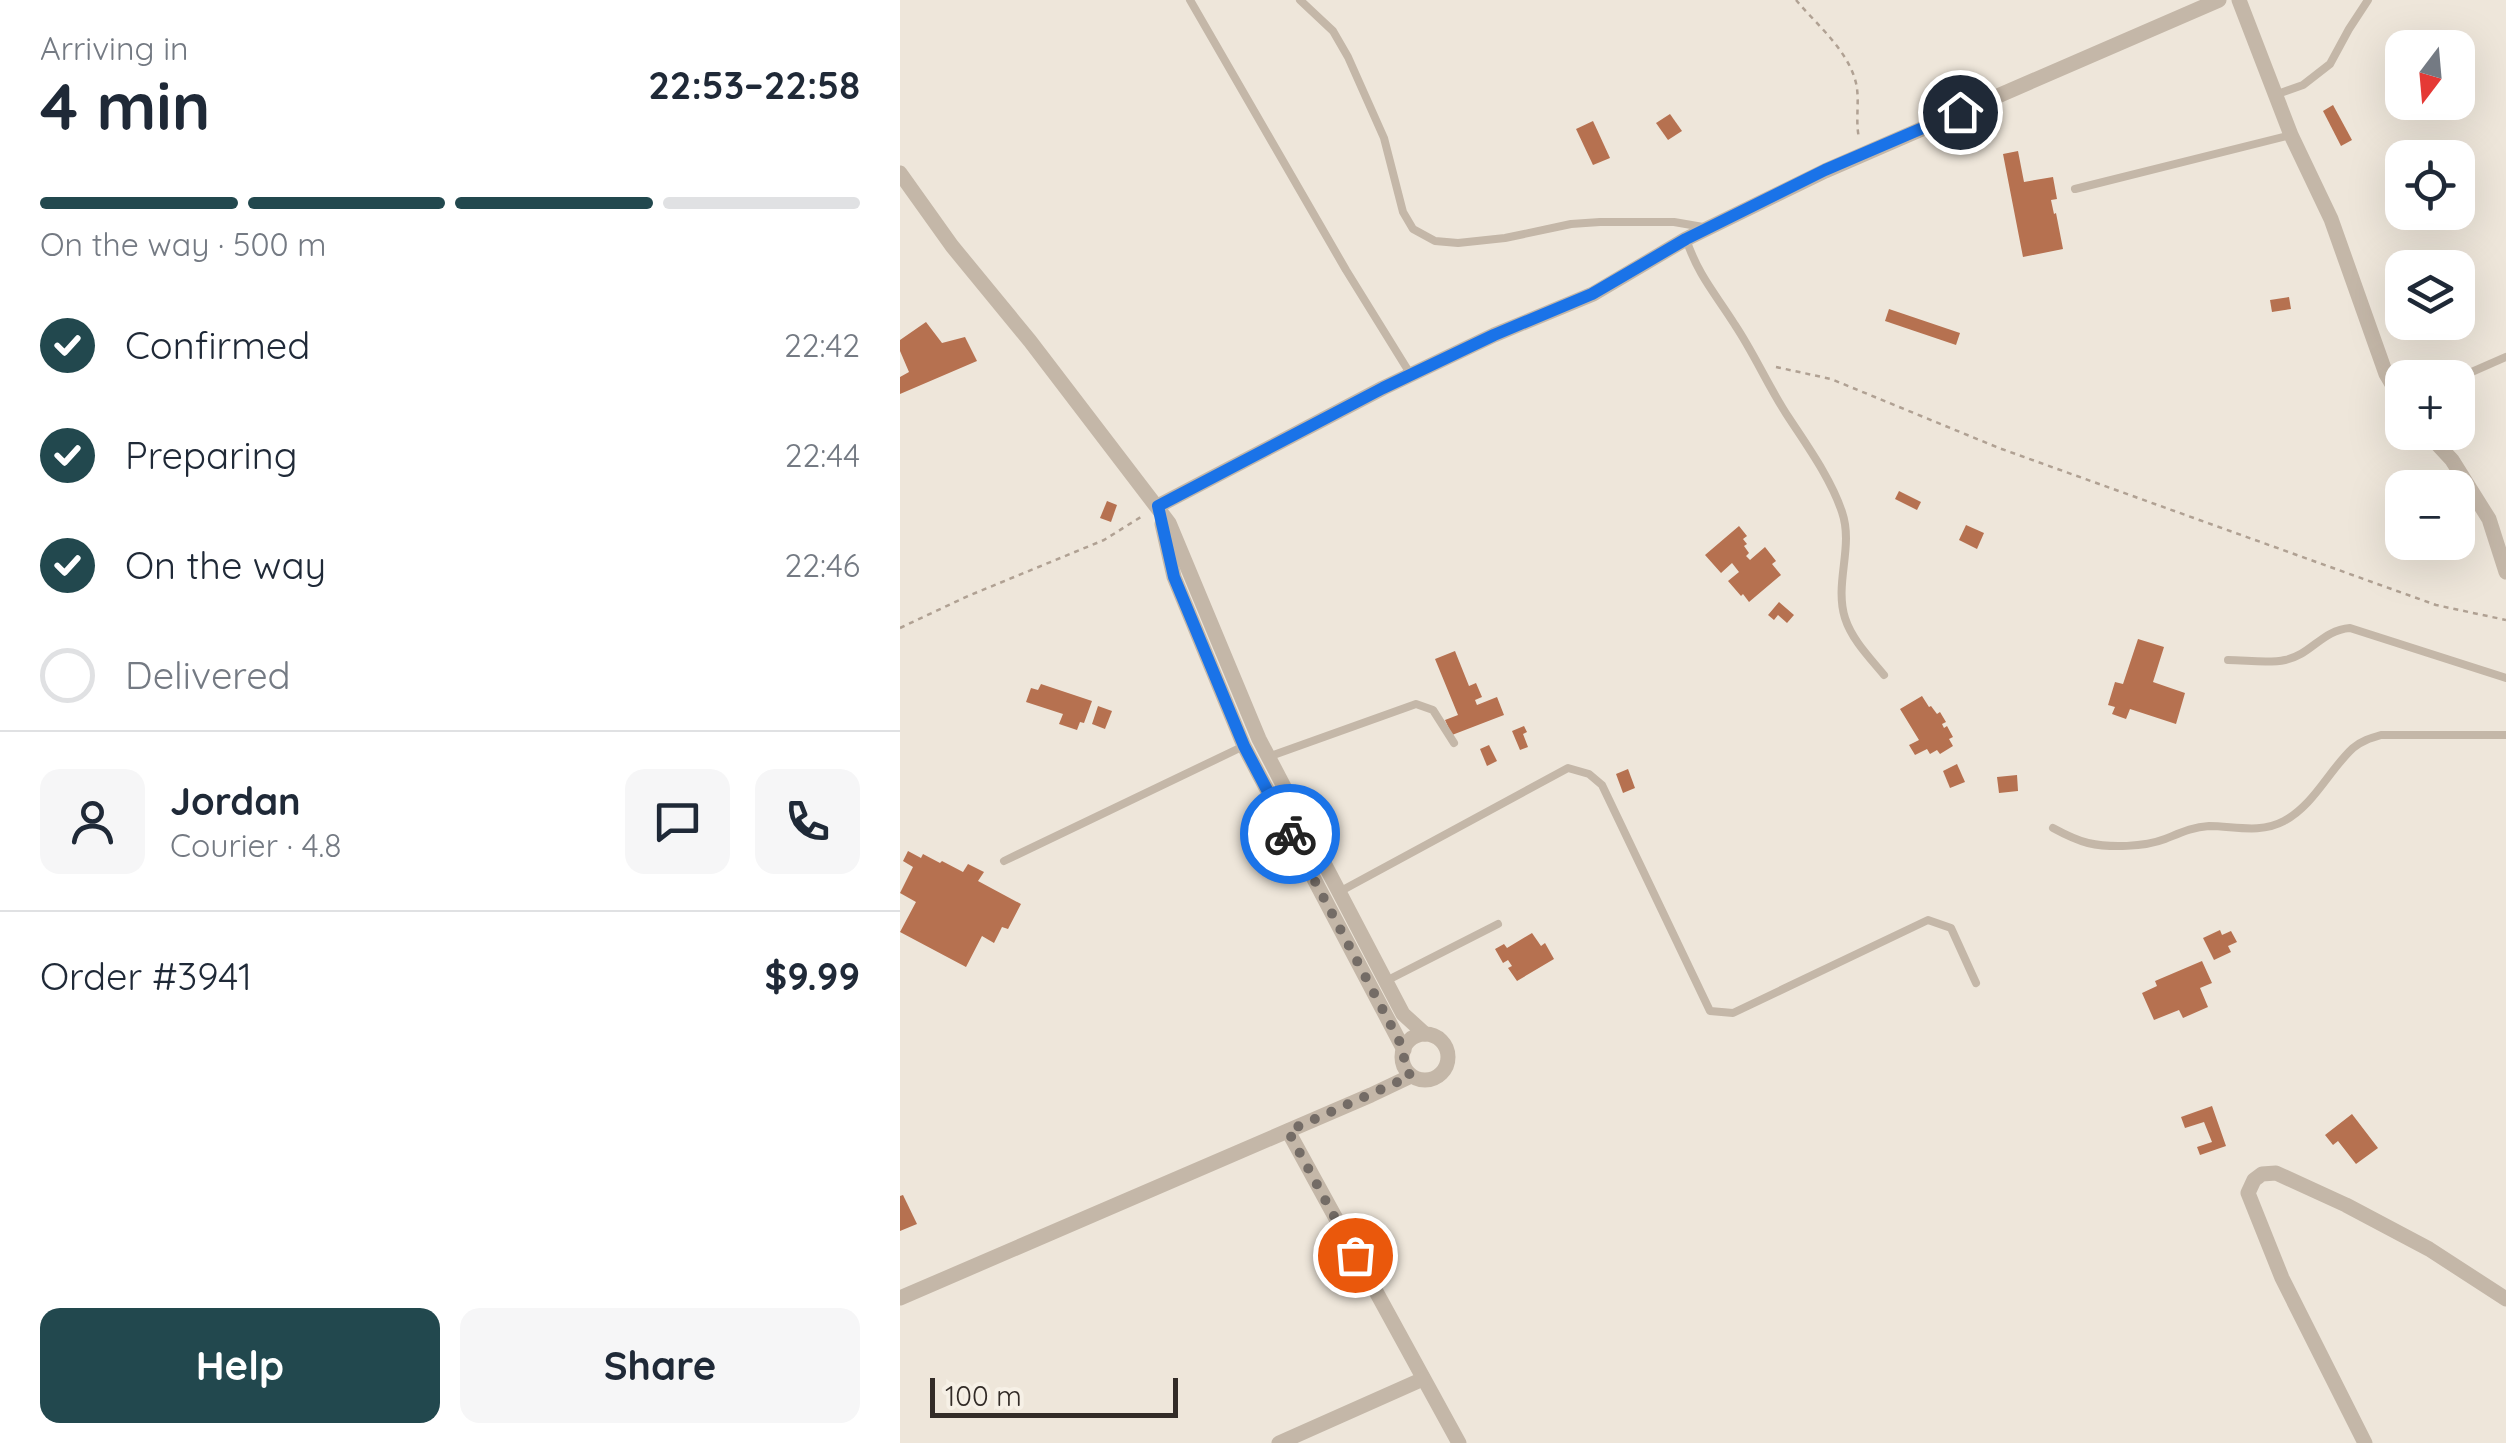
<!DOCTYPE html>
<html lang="en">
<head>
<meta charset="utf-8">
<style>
  :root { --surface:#fff; --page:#f6f6f7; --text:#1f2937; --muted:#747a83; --line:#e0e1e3; --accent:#22484e }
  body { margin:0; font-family:Quicksand,sans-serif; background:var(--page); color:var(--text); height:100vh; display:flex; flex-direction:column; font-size:38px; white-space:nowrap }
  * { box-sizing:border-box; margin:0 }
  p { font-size:32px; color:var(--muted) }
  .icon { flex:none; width:55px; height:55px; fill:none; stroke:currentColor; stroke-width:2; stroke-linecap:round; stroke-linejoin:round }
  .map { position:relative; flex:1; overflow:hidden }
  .panel { display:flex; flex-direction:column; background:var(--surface); width:900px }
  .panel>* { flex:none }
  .needle { width:65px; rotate:196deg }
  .buttons { position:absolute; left:1485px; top:30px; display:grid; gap:20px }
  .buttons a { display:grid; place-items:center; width:90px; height:90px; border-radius:20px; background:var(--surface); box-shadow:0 10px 40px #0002; font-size:50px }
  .scale { position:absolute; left:30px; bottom:25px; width:248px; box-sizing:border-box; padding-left:10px; border:5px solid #322b27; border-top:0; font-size:28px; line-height:35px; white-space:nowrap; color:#322b27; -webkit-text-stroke:8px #f6f0e6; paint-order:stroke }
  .pin { position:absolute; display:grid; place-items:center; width:85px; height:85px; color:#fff; margin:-42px; border:5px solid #fff; border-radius:50%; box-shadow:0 2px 10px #0007 }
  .courier { position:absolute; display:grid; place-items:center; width:100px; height:100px; margin:-50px; border:8px solid #1a73e8; border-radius:50%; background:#fff; color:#222; box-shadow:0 2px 12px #0007 }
  .headline em { font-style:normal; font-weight:700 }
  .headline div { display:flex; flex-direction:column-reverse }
  .headline { display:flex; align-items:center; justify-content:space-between; height:170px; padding:0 40px }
  h1 { font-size:65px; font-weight:700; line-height:75px }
  .bar { display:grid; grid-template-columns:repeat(4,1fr); gap:15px 10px; align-content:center; height:120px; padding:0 40px }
  .bar i { height:12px; border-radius:8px; background:var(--line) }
  .bar .selected { background:var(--accent) }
  .bar p { grid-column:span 4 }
  .line { display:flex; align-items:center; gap:25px; padding:0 40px; border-top:2px solid var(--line) }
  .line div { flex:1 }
  .round { display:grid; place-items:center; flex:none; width:105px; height:105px; border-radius:20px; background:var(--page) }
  ol { padding:0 40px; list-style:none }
  li { display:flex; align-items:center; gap:30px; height:110px }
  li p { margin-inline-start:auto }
  li .icon { padding:10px; border-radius:50%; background:var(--accent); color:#fff; stroke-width:4 }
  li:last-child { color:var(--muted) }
  li i { width:55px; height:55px; border:5px solid var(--line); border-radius:50% }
  .primary-button { display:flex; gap:20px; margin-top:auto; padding:20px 40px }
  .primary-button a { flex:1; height:115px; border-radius:20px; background:var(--accent); color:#fff; font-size:40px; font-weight:700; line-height:115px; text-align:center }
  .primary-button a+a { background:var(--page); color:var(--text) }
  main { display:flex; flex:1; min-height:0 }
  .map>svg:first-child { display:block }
  .building { fill:#b67150 }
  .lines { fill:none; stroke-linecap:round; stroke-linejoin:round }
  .path { stroke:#b0a193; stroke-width:2.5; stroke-dasharray:5 5; stroke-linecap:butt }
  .lane { stroke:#c4b7a8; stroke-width:8 }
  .street { stroke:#c4b7a8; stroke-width:15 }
  .done { stroke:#746c66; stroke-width:10; stroke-dasharray:0 18 }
  .route { stroke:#1a73e8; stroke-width:12 }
</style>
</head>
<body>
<main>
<section class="panel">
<div class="headline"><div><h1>4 min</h1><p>Arriving in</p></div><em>22:53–22:58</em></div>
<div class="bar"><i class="selected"></i><i class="selected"></i><i class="selected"></i><i></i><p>On the way · 500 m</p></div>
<ol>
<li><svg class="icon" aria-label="check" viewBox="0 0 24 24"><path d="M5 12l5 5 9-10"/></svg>Confirmed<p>22:42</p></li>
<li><svg class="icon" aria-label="check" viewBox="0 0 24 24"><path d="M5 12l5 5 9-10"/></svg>Preparing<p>22:44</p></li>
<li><svg class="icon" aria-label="check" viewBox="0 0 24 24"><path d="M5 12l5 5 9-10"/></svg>On the way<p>22:46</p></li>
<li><i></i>Delivered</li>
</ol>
<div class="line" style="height:180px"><a class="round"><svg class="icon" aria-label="person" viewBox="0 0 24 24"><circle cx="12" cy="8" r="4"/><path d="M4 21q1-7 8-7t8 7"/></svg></a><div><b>Jordan</b><p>Courier · 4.8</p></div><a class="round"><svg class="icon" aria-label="chat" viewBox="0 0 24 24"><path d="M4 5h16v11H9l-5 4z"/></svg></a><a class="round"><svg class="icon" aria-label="phone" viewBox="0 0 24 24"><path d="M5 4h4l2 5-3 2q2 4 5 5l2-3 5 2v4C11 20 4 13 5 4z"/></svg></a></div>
<div class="line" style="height:130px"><div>Order #3941</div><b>$9.99</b></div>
<div class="primary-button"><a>Help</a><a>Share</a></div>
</section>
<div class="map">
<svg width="1606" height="1443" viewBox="0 0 1606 1443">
  <rect width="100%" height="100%" fill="#eee6da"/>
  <g class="building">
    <path d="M1433,105L1452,140L1441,146L1423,111Z"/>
    <path d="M770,114L782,131L768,140L756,123Z"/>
    <path d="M693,121L710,158L693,165L676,129Z"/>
    <path d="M1118,151L1124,182L1153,177L1157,199L1151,200L1154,214L1156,213L1163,249L1123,257L1103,154Z"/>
    <path d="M1389,297L1391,309L1372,312L1370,300Z"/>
    <path d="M989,309L1060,333L1056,345L985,321Z"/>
    <path d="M26,322L42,343L65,337L77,361L0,394V377L9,372L0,351V340Z"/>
    <path d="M999,491L1021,502L1017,510L995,499Z"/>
    <path d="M207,501L217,505L211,522L200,518Z"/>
    <path d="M1066,525L1084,533L1077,549L1059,540Z"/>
    <path d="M839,526L847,536L843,539L847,544L844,546L849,553L846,556L850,560L865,547L876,561L872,564L881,575L849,602L843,594L841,596L828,581L839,572L832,563L821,573L805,555Z"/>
    <path d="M879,602L894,615L887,623L878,615L874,620L868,615Z"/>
    <path d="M1238,639L1264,647L1253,682L1285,693L1276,724L1230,709L1226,719L1212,714L1215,707L1208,705L1215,682L1223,684Z"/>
    <path d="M555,651L569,686L576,683L582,697L575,700L577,705L597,697L604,715L552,735L545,720L558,715L535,659Z"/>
    <path d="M141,684L192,701L184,723L180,722L177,730L159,724L163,714L126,702L131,688L138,690Z"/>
    <path d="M1022,696L1029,707L1031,706L1037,714L1040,712L1046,722L1042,724L1044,728L1047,726L1053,737L1049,739L1053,746L1040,754L1037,750L1030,754L1027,749L1015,755L1009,745L1019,740L1000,709Z"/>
    <path d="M198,706L212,711L205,729L192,724Z"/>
    <path d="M624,726L627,732L623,734L628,747L620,750L612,731Z"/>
    <path d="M589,745L597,761L587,766L580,749Z"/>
    <path d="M1057,764L1065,782L1050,788L1043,771Z"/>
    <path d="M728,769L735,788L723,793L716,774Z"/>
    <path d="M1117,775L1118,791L1099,793L1097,777Z"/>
    <path d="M8,851L21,858L23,854L40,863L42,861L63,872L68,864L84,872L78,881L121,904L108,929L102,927L94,943L82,936L66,967L0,932L16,902L0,893L13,867L3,861Z"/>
    <path d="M1320,930L1322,935L1331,931L1337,942L1328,946L1331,952L1314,960L1303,938Z"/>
    <path d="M632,933L641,946L645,943L654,959L617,981L608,968L612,966L608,960L603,963L595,949L604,944L607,948Z"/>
    <path d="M1302,961L1312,983L1300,988L1308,1007L1283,1018L1279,1010L1254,1020L1242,993L1257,986L1255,981Z"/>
    <path d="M1312,1106L1326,1146L1300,1155L1297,1147L1312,1142L1304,1122L1285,1128L1281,1117Z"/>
    <path d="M1452,1114L1478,1148L1456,1164L1438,1141L1433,1145L1425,1135Z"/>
    <path d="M3,1195L17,1224L0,1231V1196Z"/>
  </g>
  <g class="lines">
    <g class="path">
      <path d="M896,0C917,25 948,50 956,83C960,100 955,120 959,138"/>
      <path d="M876,367L931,379L1099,448L1536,605L1606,620"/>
      <path d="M0,628L68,596L204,540L244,515"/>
    </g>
    <g class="lane">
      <path d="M290,0L446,270L511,375"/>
      <path d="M400,0L433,31L448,57L484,138L503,212L513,229L535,241L558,243L605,238L671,224L700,222H774L803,227"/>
      <path d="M1375,95L1403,85L1430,64L1449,29L1468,0"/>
      <path d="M1175,189L1391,135"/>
      <path d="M786,239C799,277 815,293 835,325C855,355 869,388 889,418C908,447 931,479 942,512C954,547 934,583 945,618C952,640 970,658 984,675"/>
      <path d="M1558,378L1606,357"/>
      <path d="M1328,660C1346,660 1368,664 1385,660C1411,655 1422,630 1450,628L1606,678"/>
      <path d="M368,757L516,704L533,710L554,743"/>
      <path d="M1153,828C1164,834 1176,840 1188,843C1210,848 1244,847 1265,839C1280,833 1292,827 1309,826C1334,826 1360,834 1384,821C1414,805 1429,770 1453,748C1461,741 1471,738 1481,735H1606"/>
      <path d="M104,861L346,745"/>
      <path d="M439,892L668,768L689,774L702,785L810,1011L833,1013L1028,920L1051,928L1076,983"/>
      <path d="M484,982L598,924"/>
    </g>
    <g class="street">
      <path d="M1339,0L1391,135L1431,219L1486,374L1502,401"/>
      <path d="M0,173L52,246L130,341L269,523L359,739L503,1014L525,1034"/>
      <path d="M1526,432L1552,460L1589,519L1606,572"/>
      <path d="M258,506L483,388L594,335L693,294L786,239L925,171L1319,0"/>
      <path d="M262,524L274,577L344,746L504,1050"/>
      <circle cx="525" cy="1057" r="23"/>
      <path d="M388,1131L559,1443"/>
      <path d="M0,1298L471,1095L511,1076"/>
      <path d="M379,1443L523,1379"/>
      <path d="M1465,1443L1382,1278L1348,1193L1354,1180L1362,1174L1376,1173L1446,1205L1529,1249L1606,1299"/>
    </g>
  </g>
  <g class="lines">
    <path class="done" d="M390,834L504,1050V1067L511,1076L388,1131L455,1255"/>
    <path class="route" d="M390,834L344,746L274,577L258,506L483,388L594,335L692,294L786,239L925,170L1060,112"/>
  </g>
</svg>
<div class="buttons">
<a><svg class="needle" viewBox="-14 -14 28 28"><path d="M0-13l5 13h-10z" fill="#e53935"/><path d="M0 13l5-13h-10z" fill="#747a83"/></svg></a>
<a><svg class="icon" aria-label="locate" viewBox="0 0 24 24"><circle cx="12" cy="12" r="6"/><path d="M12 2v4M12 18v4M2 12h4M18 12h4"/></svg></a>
<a><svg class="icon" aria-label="layers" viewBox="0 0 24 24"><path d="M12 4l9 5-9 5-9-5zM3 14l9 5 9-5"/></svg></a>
<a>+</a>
<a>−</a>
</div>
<div class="scale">100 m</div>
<div class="pin" style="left:455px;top:1255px;background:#ea580c"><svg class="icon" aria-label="bag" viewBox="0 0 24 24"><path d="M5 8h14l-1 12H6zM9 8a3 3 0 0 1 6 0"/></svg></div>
<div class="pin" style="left:1060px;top:112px;background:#1f2937"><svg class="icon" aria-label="home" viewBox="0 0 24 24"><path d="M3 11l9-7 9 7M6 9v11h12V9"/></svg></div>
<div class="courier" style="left:390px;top:834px"><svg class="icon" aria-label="bike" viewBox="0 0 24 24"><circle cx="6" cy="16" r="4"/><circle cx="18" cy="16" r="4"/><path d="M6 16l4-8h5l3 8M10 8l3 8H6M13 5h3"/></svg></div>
</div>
</main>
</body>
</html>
